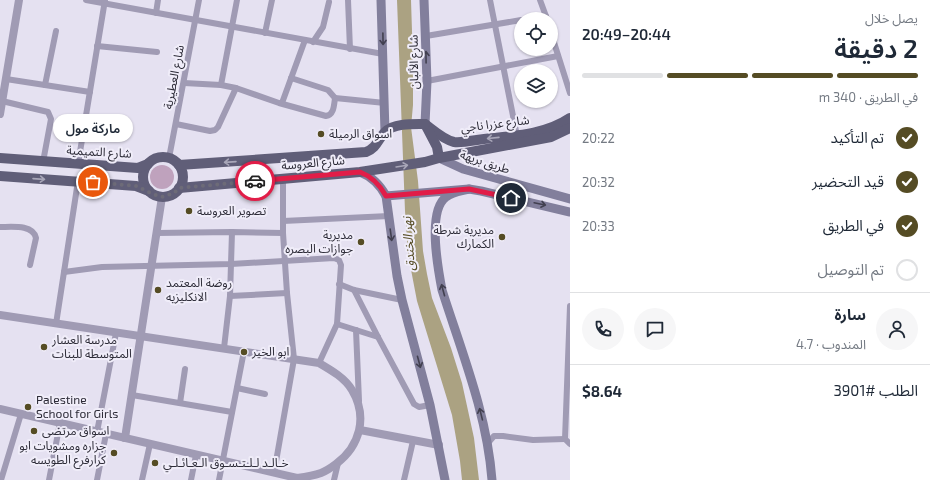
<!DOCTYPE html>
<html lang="ar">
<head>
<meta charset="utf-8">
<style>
  :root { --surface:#fff; --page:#f6f6f7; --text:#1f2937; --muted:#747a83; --line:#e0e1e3; --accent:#554c24 }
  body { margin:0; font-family:"Exo 2","Noto Sans Arabic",sans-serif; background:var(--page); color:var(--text); direction:rtl; height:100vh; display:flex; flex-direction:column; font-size:15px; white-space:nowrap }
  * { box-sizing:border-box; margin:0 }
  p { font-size:13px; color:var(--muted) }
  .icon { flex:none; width:22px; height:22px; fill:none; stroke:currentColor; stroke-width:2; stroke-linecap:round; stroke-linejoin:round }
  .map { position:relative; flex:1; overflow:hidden; direction:ltr }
  .side { display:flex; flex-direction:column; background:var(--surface); width:360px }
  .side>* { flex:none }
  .controls { position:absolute; left:514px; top:12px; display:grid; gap:8px }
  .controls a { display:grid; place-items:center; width:44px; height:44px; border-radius:50%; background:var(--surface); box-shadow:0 1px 3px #0004; font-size:20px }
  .pin { position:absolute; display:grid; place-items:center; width:34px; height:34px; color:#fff; margin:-17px; border:2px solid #fff; border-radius:50%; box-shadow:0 1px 4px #0007 }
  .courier { position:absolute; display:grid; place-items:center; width:40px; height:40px; margin:-20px; border:3px solid #e11d48; border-radius:50%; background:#fff; color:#222; box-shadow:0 1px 5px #0007 }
  .bubble { position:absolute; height:28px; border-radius:14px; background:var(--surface); box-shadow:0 1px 3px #0004; font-size:13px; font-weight:600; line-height:28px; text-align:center; direction:rtl }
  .overview em { font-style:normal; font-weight:600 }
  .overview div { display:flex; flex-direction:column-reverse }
  .overview { display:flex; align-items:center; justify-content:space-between; height:68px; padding:0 12px }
  h1 { font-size:26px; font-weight:600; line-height:30px }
  .bar { display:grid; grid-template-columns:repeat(4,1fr); gap:6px 4px; align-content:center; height:48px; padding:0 12px }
  .bar i { height:5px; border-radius:3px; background:var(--line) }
  .bar .current { background:var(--accent) }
  .bar p { grid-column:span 4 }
  .line { display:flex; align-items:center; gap:10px; padding:0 12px; border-top:1px solid var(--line) }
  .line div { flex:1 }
  .round { display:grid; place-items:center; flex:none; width:42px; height:42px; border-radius:21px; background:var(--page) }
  ol { padding:0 12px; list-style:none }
  li { display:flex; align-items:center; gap:12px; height:44px }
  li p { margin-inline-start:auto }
  li .icon { padding:4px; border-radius:50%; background:var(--accent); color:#fff; stroke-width:4 }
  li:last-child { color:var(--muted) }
  li i { width:22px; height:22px; border:2px solid var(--line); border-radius:50% }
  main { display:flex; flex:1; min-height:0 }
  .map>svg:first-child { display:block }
  .green { fill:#bfa2bd }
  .water { fill:#aba282 }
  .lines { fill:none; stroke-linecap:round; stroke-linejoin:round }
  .minor { stroke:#a09bb4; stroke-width:6 }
  .tertiary { stroke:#a09bb4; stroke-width:8 }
  .secondary { stroke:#827f9c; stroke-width:9 }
  .primary { stroke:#605e78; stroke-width:10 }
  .oneway { stroke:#424050 }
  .oneway2 { stroke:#a8a6b8 }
  .done { stroke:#6d6b78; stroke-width:4; stroke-dasharray:0 7.2 }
  .route { stroke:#e11d48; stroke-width:5 }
  .poi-dot { fill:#554c24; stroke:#f0edf9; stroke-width:1.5 }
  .labels { text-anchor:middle; stroke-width:4; stroke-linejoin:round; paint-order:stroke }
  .street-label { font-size:12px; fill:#2c2b37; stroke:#f0edf9 }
  .poi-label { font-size:12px; fill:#2c2b37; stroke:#f0edf9; text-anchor:start }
  .water-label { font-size:13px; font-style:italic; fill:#554c24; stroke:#f0edf9 }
</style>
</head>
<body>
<main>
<section class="side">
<div class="overview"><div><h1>2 دقيقة</h1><p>يصل خلال</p></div><em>20:44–20:49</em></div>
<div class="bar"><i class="current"></i><i class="current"></i><i class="current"></i><i></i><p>في الطريق · 340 m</p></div>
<ol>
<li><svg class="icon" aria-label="check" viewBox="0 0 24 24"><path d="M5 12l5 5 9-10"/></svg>تم التأكيد<p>20:22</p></li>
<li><svg class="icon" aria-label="check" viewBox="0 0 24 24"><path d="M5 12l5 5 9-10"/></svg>قيد التحضير<p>20:32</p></li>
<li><svg class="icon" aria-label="check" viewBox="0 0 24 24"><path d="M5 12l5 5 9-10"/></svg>في الطريق<p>20:33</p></li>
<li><i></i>تم التوصيل</li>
</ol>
<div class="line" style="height:72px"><a class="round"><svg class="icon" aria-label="person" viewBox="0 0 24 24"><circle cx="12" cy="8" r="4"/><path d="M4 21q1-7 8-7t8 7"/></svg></a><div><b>سارة</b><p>المندوب · 4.7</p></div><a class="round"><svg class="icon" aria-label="chat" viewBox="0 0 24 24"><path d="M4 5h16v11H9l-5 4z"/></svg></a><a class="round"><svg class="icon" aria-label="phone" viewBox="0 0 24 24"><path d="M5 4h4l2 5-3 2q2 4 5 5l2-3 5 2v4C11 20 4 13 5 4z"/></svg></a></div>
<div class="line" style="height:52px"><div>الطلب #3901</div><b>$8.64</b></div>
</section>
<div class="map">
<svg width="570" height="480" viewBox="0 0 570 480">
  <rect width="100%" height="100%" fill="#e5e1f1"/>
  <circle class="green" cx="162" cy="177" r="12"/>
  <path class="water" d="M397,0H411L413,63V105L411,127L418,181L423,251L427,274L432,298L451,348L462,383L474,438L479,480H462L460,461L452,415L417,301L408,254L405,211Z"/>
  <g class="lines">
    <g class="minor">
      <path d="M86,0L383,54"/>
      <path d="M348,0L350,49"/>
      <path d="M490,0L517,136"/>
      <path d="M540,0L547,19"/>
      <path d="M156,13L158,0"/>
      <path d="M526,19L546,16"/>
      <path d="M265,33L272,0"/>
      <path d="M551,33L570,93"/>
      <path d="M426,36L521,20"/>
      <path d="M313,42L323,27L329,2"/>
      <path d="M97,46L157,52"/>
      <path d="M6,79L90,92"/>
      <path d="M427,81L558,56"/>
      <path d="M184,83L221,85L236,88L279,103L326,116C334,115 334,105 335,98L328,90L291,78"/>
      <path d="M45,85L56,31"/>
      <path d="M221,85L237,0"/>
      <path d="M335,98L385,103"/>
      <path d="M2,101L48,112L51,119L43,162"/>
      <path d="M282,103L305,40"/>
      <path d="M68,117L85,120"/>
      <path d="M176,124L210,131L215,130L218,127L236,88"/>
      <path d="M169,158L199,0"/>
      <path d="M78,164L105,0"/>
      <path d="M283,221L389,216"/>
      <path d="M0,227C11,227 33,224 36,238L30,265"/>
      <path d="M157,233L232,232L283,233"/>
      <path d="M64,272L102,267L231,264L334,258L339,260L341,265L337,324L319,363"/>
      <path d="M339,284L354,290L402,300"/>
      <path d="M354,290L378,337L414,404L419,407L430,405"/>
      <path d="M230,296L287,293"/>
      <path d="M570,306L565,439L570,444"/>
      <path d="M56,324L78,181"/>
      <path d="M337,324L378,337"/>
      <path d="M356,330L359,401"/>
      <path d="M224,348L230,296L232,232"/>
      <path d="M237,388L265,394"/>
      <path d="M132,395L232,412"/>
      <path d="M180,403L185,369"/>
      <path d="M97,432L116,333"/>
      <path d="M488,443L494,436H503L533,440L565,439"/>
      <path d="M274,473L294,359L287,293L283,233V179"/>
      <path d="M1,480L21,414"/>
      <path d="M49,480L60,423"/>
      <path d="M97,480L106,434"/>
      <path d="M142,480L150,444"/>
      <path d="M191,480L196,455"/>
      <path d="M219,480L244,351"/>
      <path d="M334,480L338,463"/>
      <path d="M404,480L413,441"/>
    </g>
    <g class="tertiary">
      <path d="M0,114L19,0"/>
      <path d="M0,315L319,363C331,370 345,378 352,390C368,417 360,446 336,464C332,467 326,471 321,473C313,476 305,477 297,478L0,409"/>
      <path d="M360,430L439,445"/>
      <path d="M125,438L162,197"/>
    </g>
    <g class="secondary">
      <path d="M381,0L385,132"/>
      <path d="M424,0L427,81L425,124"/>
      <path d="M439,158L463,169L570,199"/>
      <path d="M360,172C373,177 380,185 386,196L469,189L481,191L570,212"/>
      <path d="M469,189C462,191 452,192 446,197C427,211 438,269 442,290C462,353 487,414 492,480"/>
      <path d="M386,196L397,276L402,300L430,405L445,480"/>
    </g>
    <g class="primary">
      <path d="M425,124C433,130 444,140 454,142C463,143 475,140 484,139C513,136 545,135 570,118"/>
      <path d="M426,126L437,147L439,158"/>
      <circle cx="163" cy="177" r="20"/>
      <path d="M0,158L138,168L148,164"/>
      <path d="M179,165L366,152C377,148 378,139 385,132C394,123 413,124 425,124"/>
      <path d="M0,176L136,186L149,191"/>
      <path d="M179,188L360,172L425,162L439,158L551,137L570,128"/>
    </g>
  </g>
  <defs><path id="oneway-shaft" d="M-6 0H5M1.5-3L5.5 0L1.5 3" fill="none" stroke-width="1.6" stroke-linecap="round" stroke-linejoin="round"/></defs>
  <g class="oneway">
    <use href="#oneway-shaft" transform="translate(383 39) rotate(89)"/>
    <use href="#oneway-shaft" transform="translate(426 57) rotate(-91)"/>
    <use href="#oneway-shaft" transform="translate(540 204) rotate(12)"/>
    <use href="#oneway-shaft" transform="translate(391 235) rotate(82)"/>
    <use href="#oneway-shaft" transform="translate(443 290) rotate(-105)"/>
    <use href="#oneway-shaft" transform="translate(419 362) rotate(75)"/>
    <use href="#oneway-shaft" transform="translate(481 414) rotate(-104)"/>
  </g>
  <g class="oneway2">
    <use href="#oneway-shaft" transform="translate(493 138) rotate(174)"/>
    <use href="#oneway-shaft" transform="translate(230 162) rotate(176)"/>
    <use href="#oneway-shaft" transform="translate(402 166) rotate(-9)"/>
    <use href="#oneway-shaft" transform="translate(39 179) rotate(4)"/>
  </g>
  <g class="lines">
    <path class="done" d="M93,182L136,186L153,194L162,197L174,193L179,188L255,181"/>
    <path class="route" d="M255,181L360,172C373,177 380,185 386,196L469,189L511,198"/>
  </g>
  <g class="poi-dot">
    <circle cx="321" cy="134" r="4"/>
    <circle cx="189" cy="211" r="4"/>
    <circle cx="502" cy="237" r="4"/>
    <circle cx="361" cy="242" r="4"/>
    <circle cx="158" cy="290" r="4"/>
    <circle cx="44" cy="347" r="4"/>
    <circle cx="244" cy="352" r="4"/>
    <circle cx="28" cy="407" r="4"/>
    <circle cx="34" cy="431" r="4"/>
    <circle cx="114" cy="453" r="4"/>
    <circle cx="155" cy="463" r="4"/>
  </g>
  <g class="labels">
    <g class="street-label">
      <text transform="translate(414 62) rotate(-91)" y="4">شارع الألبان</text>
      <text transform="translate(174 77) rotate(-79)" y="4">شارع العطيرية</text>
      <text transform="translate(495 124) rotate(-7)" y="4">شارع عزرا ناجي</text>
      <text transform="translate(99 152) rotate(3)" y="4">شارع التميمية</text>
      <text transform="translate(485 162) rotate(18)" y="4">طريق بريهة</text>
      <text transform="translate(313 163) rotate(-5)" y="4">شارع العروسة</text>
    </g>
    <g class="poi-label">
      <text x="329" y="138">اسواق الرميلة</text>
      <text x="197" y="215">تصوير العروسة</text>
      <text x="494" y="234" text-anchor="end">مديرية شرطة<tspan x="494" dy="14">الكمارك</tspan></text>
      <text x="353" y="239" text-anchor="end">مديرية<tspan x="353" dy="14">جوازات البصره</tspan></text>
      <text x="166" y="287">روضة المعتمد<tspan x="166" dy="14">الانكليزيه</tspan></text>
      <text x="52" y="344">مدرسة العشار<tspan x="52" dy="14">المتوسطة للبنات</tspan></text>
      <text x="252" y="356">ابو الخير</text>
      <text x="36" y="404">Palestine<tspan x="36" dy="14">School for Girls</tspan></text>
      <text x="42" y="435">اسواق مرتضى</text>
      <text x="106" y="450" text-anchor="end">جزاره ومشويات ابو<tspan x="106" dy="14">كرارفرع الطويسه</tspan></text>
      <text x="163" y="467">خـالـد لـلـتـسـوق الـعـائـلـي</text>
    </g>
    <g class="water-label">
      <text transform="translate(408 244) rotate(-94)" y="5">نهر الخندق</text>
    </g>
  </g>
</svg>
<div class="controls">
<a><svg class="icon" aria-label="locate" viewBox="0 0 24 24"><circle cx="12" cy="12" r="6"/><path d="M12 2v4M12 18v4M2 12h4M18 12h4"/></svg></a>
<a><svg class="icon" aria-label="layers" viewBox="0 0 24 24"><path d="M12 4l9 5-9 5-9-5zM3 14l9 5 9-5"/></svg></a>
</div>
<div class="pin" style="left:93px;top:182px;background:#ea580c"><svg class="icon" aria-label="bag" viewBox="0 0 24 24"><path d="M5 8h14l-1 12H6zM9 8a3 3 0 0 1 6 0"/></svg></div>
<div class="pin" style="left:511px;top:198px;background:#1f2937"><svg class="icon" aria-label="home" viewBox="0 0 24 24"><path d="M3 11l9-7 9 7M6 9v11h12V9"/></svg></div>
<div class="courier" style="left:255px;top:181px"><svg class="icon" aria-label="car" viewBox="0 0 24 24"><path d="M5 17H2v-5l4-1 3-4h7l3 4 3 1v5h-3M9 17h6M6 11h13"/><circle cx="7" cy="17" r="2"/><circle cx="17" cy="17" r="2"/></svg></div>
<div class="bubble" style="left:53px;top:114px;width:80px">ماركة مول</div>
</div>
</main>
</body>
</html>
